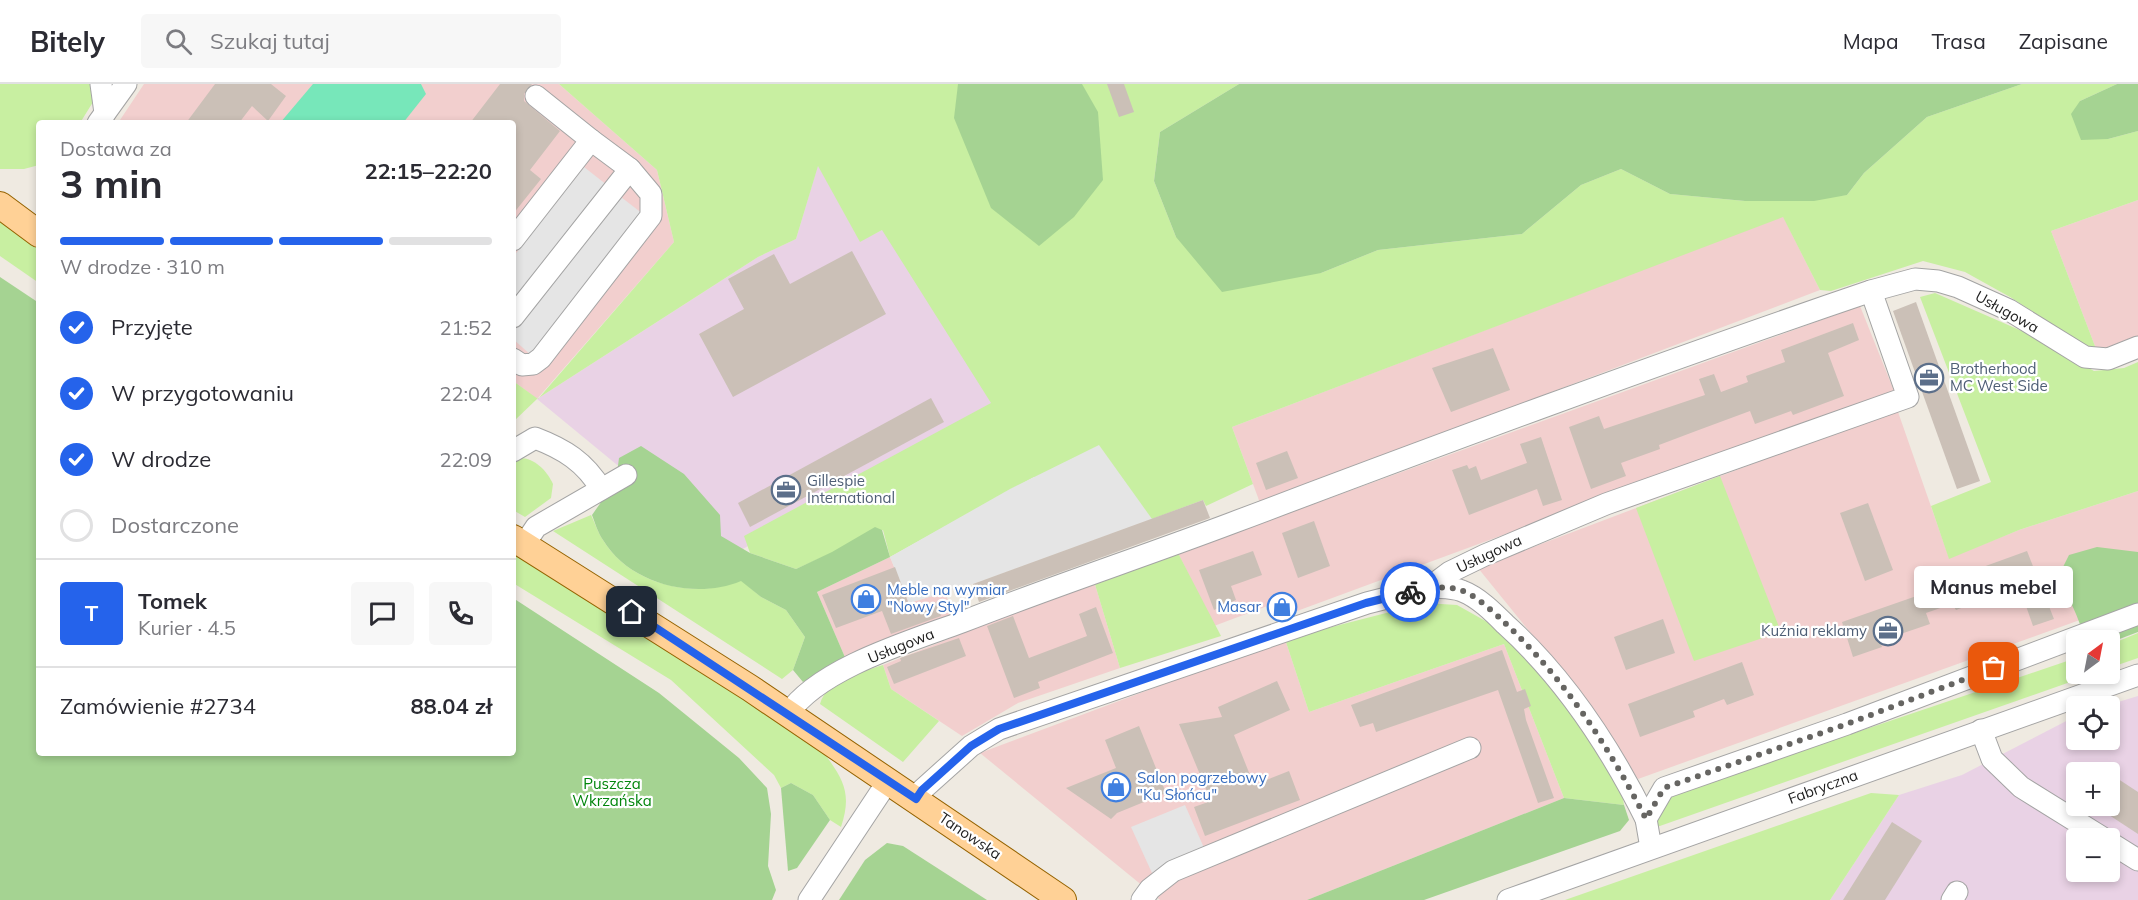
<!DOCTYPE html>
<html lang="pl">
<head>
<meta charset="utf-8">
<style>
  :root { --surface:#fff; --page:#f7f7f7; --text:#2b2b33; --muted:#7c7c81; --line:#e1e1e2; --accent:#2563eb }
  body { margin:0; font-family:Mulish,sans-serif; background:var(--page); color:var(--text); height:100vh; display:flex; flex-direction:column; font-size:22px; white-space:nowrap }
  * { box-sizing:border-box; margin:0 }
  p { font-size:20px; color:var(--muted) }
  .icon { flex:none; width:33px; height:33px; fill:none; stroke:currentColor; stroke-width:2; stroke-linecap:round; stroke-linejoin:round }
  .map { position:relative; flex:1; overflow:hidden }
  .panel { position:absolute; left:36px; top:36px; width:480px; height:636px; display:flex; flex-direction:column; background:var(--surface); border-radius:6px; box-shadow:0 3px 9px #0003 }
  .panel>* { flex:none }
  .needle { width:39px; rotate:32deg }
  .fabs { position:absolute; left:2066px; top:546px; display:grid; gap:12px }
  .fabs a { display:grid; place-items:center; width:54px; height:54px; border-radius:6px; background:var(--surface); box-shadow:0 3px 9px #0003; font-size:30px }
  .pin { position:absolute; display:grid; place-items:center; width:51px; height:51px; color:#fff; margin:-26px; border-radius:12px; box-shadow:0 3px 9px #0006 }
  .courier { position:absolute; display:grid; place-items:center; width:60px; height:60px; margin:-30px; border:4px solid #2563eb; border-radius:50%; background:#fff; color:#222; box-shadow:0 2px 8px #0007 }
  .bubble { position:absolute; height:42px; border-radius:6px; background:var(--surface); box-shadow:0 3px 9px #0003; font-size:20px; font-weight:700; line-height:42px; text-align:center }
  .summary em { font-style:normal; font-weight:700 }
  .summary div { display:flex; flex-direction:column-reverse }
  .summary { display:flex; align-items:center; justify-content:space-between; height:102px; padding:0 24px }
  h1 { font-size:39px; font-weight:700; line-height:45px }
  .bar { display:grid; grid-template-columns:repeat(4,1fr); gap:9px 6px; align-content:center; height:72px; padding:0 24px }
  .bar i { height:8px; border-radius:4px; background:var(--line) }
  .bar .on { background:var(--accent) }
  .bar p { grid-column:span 4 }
  .line { display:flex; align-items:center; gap:15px; padding:0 24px; border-top:2px solid var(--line) }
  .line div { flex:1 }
  .round { display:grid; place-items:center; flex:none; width:63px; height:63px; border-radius:6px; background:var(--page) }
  ol { padding:0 24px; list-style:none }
  li { display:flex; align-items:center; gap:18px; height:66px }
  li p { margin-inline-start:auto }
  li .icon { padding:6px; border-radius:50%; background:var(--accent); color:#fff; stroke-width:4 }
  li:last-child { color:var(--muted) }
  li i { width:33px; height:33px; border:3px solid var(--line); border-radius:50% }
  header { display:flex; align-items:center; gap:36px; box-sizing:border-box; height:84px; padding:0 30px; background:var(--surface); border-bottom:2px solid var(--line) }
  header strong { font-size:28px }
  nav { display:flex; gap:33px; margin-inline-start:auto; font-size:21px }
  .search { width:420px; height:54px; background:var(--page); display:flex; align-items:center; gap:15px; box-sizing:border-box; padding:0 21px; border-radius:6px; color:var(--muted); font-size:22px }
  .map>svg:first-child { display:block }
  .commercial { fill:#f2cfce }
  .industrial { fill:#e9d2e5; fill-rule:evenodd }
  .grass { fill:#c8efa1 }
  .forest { fill:#a5d392 }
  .pitch { fill:#77e7ba }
  .parking { fill:#e5e5e5 }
  .building { fill:#cbc0b7 }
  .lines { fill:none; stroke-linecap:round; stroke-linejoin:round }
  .minor-casing { stroke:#a4a4a4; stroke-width:23 }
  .major-casing { stroke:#956300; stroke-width:28 }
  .minor { stroke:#fff; stroke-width:21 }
  .major { stroke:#ffd196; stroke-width:26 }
  .done { stroke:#666562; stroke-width:6; stroke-dasharray:0 10.8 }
  .route { stroke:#2563eb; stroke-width:8 }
  .labels { text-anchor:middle; stroke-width:4.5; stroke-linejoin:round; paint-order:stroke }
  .street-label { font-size:15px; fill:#1d1d1d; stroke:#fff }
  .service-label { font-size:15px; fill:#4e5e75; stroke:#fff; text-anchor:start }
  .shop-label { font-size:15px; fill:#366cbe; stroke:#fff; text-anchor:start }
  .park-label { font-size:15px; fill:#01850b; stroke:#fff }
</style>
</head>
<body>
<header>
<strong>Bitely</strong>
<div class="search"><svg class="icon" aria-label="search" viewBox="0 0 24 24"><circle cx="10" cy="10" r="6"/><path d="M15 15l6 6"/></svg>Szukaj tutaj</div>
<nav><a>Mapa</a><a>Trasa</a><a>Zapisane</a></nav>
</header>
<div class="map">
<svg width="2138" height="816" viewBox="0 0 2138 816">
  <rect width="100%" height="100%" fill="#efeae1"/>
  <g class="commercial">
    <path d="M144,0H559L657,86L674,158L537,315L513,297V39H118Z"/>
    <path d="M2138,116V255L2098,270L2051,147Z"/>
    <path d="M1783,132L1820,206L1260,419L1232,343Z"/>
    <path d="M1860,222L1894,307L1297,527L1291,513L1214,542L1178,469Z"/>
    <path d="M1897,325L1949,474L2019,446L2138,407V515L1638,695L1593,626L1478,484Z"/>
    <path d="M890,473L909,519L945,508L955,536L847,578L817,508Z"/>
    <path d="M1094,497L1120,584L1018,619L962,652L891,605L883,581Z"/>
    <path d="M1285,555L1309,628L1504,560L1564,714L1307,816H1160L980,669Z"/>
  </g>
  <g class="industrial">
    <path d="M818,81L860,157L886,144L992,320L729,473L537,315L758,173L796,155Z"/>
    <path d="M2138,612V816H1830L1899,711L1962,691L2076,632V656H2109V622H2105ZM2076,688H2109V722H2076ZM2076,754H2109V788H2076Z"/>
  </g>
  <g class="grass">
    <path d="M0,0H92L93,18L80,39H39V81L24,85H0Z"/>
    <path d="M559,0H1239L1160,48L1154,97L1176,153L1321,189L1378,166L1522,150L1581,101L1621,85L1670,110L1745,117L1847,111L1864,89L1927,33L2022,0H2117L2080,17L2108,55L2138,47V116L2051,147L2098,270L2010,213L1965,188L1923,177L1831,207L1820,206L1783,133L1232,343L1253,400L1206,422L1203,416L1152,435L1034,393L890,473L883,446L796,485L750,469L744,452L991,319L882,146L860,158L818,82L796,155L758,173L537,315L513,338V297L538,315L674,158L657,86Z"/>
    <path d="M0,133L39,161V199L0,172Z"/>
    <path d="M1935,209L2031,251L2094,287L2124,284L2138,278V407L2019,446L1949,475L1931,422L1991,398L1920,213Z"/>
    <path d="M520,374C535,374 547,387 553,400L551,414L525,433L513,426V380Z"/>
    <path d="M1720,392L1781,548L1694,577L1636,424Z"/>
    <path d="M591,431C595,439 598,449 603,456C630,501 696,516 741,496L761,513L786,526L805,553L793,586L782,595L553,447Z"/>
    <path d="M513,465L606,521L824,669C844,696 852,710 841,743L830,736L813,711L791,699L781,704L774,691L671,596L513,499Z"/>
    <path d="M1178,469L1221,552L1120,584L1094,497Z"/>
    <path d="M1425,519L1457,521L1514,553L1577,637L1621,703L1624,721L1564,714L1504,560L1309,628L1285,555Z"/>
    <path d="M2138,549V574L2109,584V561Z"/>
    <path d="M2076,574V590H2093L1657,743L1654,733L1665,713Z"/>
    <path d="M883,581L891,605L939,637L903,678L820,620C827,595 862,588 883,581Z"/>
    <path d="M1871,709L1899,711L1830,816H1565Z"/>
  </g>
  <g class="forest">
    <path d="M958,0H1082L1098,28L1103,96L1074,133L1039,162L991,124L954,34Z"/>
    <path d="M1239,0H2022L1927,33L1864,89L1847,111L1814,117H1745L1670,110L1621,85L1581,101L1522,150L1378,166L1321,189L1222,208L1176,153L1154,97L1160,48Z"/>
    <path d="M2117,0H2138V47L2108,55L2081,56L2071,30L2080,17Z"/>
    <path d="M0,193L39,219V669H513V514L659,609L739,674L767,704L771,730L768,782L776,806L772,816H0Z"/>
    <path d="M641,362L684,390L720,431L721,452L750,469L796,485L832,468L875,443L882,446L890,473L817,508L847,578L803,598L793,586L805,553L786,526L761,513L741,497C696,516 630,501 603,456C598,449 595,439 592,431L616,397L619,374Z"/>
    <path d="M2097,463L2138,468V548L2109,559V556H2084C2080,532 2067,514 2059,491L2069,471Z"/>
    <path d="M791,699L813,711L830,736L797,784L788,787L781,704Z"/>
    <path d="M1564,714L1624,721L1629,736L1620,747L1424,816H1307Z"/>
    <path d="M887,759L903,762L987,816H839L865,776Z"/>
  </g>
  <path class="pitch" d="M313,0H421L426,10L403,39H280Z"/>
  <g class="parking">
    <path d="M584,83L607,101L513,219V173Z"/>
    <path d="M621,113L643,130L532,272L513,255V248Z"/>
    <path d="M1099,361L1152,435L973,500L909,519L890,473L1010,405Z"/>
    <path d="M1185,721L1205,766L1152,789L1131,743Z"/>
  </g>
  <g class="building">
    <path d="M215,0H271L286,12L268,37L252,22L239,39H186Z"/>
    <path d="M500,0H532L524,10V17L560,47L530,86L541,95L513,130V39H470Z"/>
    <path d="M1107,0H1124L1134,28L1119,33Z"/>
    <path d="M852,167L886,230L733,313L699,250L744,225L728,195L774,170L790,200Z"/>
    <path d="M1916,218L1980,397L1957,405L1893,227Z"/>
    <path d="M1853,239L1859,256L1828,269L1844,312L1793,331L1791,327L1755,340L1750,327L1696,347L1659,361L1660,365L1621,379L1626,392L1591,405L1569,343L1599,332L1604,345L1705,311L1699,295L1714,290L1721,308L1748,298L1746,292L1785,278L1781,266Z"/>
    <path d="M1493,264L1510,306L1451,328L1432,284Z"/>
    <path d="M931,314L944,338L750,443L738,419Z"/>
    <path d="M1541,353L1562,416L1543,422L1537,405L1469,431L1452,386L1467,381L1469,385L1476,382L1481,396L1527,379L1520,360Z"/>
    <path d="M1287,367L1298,394L1266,406L1256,379Z"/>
    <path d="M1203,416L1210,434L979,518L973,500Z"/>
    <path d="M1868,419L1893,486L1865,497L1840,429Z"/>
    <path d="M1314,437L1330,482L1298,494L1282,449Z"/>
    <path d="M1253,467L1262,491L1231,502L1236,516L1214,526L1199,486Z"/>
    <path d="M2027,467L2054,535L2033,542L2019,502L1956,526L1952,520L1926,529L1930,540L1880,557L1882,563L1853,573L1842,538L1948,501L1947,496Z"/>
    <path d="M895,483L911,526L936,518L941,532L891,550L882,527L836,544L822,511Z"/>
    <path d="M1096,523L1113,569L1038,598L1040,604L1014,614L987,542L1013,532L1029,574L1087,552L1079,530Z"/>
    <path d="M1663,535L1675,569L1626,586L1614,553Z"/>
    <path d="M959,554L966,572L894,600L887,583L901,577L900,574Z"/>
    <path d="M1502,566L1517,608L1525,605L1531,622L1524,625L1526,636L1554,714L1538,719L1498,606L1376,648L1373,639L1360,643L1351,621Z"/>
    <path d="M1742,578L1754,611L1727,621L1724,615L1693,627L1695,633L1640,653L1628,620Z"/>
    <path d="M1277,597L1290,626L1234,651L1254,701L1289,687L1300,716L1205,752L1194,723L1211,717L1179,640L1222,633L1218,623Z"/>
    <path d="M1139,642L1166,709L1117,729L1111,735L1066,704L1116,684L1105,656Z"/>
    <path d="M2109,689L2138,708V750L2109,731Z"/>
    <path d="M1892,738L1922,757L1885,816H1843Z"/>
  </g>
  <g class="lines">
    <g class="minor-casing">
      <g id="minor">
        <path d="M101,0L105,29"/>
        <path d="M98,39L126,0"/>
        <path d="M513,156L591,56L536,12"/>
        <path d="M1871,207L1915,195L1938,197L1958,203L2009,226L2085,273L2108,275L2138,263"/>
        <path d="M513,233L630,85L591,56"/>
        <path d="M513,275L522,281L533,280L541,274L651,132V110L630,85"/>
        <path d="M513,367L535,354C564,365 585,378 601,405"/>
        <path d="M524,461L536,443L626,391"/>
        <path d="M1430,503C1440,504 1453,503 1462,507C1478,513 1493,528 1505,540C1565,594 1610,663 1646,735"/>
        <path d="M788,630C819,584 911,557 962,538C1051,503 1142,473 1232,439C1444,359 1656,280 1871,207L1908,313L1606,420L1485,471L1450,488L1430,503L1367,519L999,645L971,662L922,706L916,715"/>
        <path d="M1981,646L1992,675L2021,703L2103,754"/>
        <path d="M2109,758L2138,776"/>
        <path d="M1651,764L1646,735L1664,704L1847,640L2138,530"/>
        <path d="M809,816L888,697"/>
        <path d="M1142,816L1150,805L1173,787L1470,664"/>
        <path d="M1508,816L2138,591"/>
        <path d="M1952,816L1957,808"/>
      </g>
    </g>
    <g class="major-casing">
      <g id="major">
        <path d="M0,121L39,150"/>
        <path d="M513,454L750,604L1063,816"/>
      </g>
    </g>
    <use href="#minor" class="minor"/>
    <use href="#major" class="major"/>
  </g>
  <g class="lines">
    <path class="done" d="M1410,508C1426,504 1444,501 1460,506C1475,510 1493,528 1504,538C1564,594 1609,663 1646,735L1664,704L1847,640L1994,584"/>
    <path class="route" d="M632,528L916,715L922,706L971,662L999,645L1366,519L1410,508"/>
  </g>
  <defs>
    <g id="office-ring" transform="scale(1.5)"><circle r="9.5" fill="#fff" stroke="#5c6f8a" stroke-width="1.5"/><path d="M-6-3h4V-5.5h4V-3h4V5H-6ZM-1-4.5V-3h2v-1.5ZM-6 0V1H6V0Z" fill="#5c6f8a"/></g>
    <g id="shop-ring" transform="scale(1.5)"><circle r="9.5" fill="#fff" stroke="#3f7fe0" stroke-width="1.5"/><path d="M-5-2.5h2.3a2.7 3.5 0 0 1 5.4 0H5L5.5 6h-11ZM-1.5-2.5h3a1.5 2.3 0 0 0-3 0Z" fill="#3f7fe0"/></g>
  </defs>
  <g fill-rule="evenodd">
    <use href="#office-ring" x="1929" y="294"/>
    <use href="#office-ring" x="786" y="406"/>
    <use href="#shop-ring" x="866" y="515"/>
    <use href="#shop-ring" x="1282" y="523"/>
    <use href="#office-ring" x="1888" y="547"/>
    <use href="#shop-ring" x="1116" y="703"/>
  </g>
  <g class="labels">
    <g class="street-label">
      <text transform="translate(2007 228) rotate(29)" y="5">Usługowa</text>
      <text transform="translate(1489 470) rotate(-25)" y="5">Usługowa</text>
      <text transform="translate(901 562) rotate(-22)" y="5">Usługowa</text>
      <text transform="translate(1823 703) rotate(-20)" y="5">Fabryczna</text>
      <text transform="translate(970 752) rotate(34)" y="5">Tanowska</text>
    </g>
    <g class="service-label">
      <text x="1950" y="290">Brotherhood<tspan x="1950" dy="17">MC West Side</tspan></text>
      <text x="807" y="402">Gillespie<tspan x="807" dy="17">International</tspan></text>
      <text x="1867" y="552" text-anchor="end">Kuźnia reklamy</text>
    </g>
    <g class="shop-label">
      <text x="887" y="511">Meble na wymiar<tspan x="887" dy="17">"Nowy Styl"</tspan></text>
      <text x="1261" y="528" text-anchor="end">Masar</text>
      <text x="1137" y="699">Salon pogrzebowy<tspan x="1137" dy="17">"Ku Słońcu"</tspan></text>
    </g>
    <g class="park-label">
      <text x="612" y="705">Puszcza<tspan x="612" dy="17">Wkrzańska</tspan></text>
    </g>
  </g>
</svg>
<div class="fabs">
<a><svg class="needle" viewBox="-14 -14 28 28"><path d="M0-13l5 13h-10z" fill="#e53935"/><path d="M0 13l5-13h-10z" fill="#7c7c81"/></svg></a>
<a><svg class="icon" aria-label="locate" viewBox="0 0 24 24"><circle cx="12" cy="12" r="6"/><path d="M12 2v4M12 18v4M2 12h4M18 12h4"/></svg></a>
<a>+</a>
<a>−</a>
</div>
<div class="pin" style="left:1994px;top:584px;background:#ea580c"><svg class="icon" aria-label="bag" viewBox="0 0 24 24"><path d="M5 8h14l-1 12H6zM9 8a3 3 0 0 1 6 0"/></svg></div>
<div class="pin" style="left:632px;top:528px;background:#1f2937"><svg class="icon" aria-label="home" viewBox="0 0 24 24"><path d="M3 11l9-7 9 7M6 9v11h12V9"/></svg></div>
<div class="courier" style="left:1410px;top:508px"><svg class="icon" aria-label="bike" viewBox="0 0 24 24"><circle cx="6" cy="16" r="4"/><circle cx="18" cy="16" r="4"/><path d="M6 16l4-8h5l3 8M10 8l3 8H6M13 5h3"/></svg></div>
<div class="bubble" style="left:1914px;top:482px;width:159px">Manus mebel</div>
<section class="panel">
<div class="summary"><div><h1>3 min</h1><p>Dostawa za</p></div><em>22:15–22:20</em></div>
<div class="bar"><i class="on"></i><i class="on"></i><i class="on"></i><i></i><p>W drodze · 310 m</p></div>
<ol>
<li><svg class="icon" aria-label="check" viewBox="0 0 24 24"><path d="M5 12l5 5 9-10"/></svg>Przyjęte<p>21:52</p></li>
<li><svg class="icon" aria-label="check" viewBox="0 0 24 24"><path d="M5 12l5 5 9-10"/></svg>W przygotowaniu<p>22:04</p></li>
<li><svg class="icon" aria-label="check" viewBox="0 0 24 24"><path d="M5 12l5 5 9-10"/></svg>W drodze<p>22:09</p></li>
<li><i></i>Dostarczone</li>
</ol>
<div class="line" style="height:108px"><b class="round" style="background:var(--accent);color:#fff">T</b><div><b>Tomek</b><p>Kurier · 4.5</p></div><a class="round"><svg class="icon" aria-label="chat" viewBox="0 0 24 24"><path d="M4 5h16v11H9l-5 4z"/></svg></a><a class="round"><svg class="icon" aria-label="phone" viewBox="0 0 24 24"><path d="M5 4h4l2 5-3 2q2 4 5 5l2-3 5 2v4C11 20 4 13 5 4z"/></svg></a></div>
<div class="line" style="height:78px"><div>Zamówienie #2734</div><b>88.04 zł</b></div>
</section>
</div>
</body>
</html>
